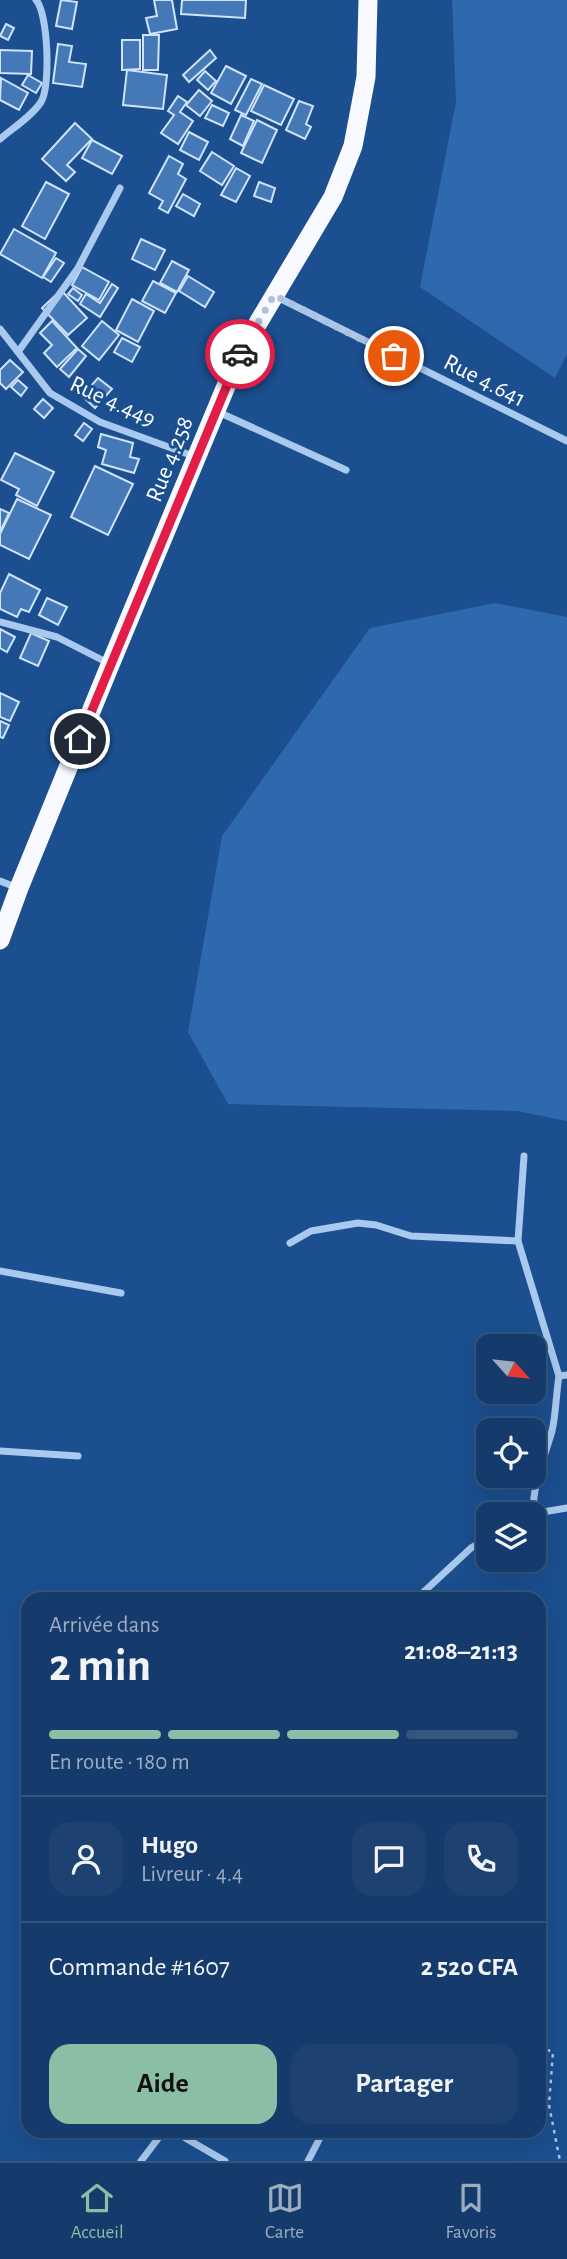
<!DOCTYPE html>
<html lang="fr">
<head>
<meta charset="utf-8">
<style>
  :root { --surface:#143b6b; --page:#1d4271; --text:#f1f3f6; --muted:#9dadc1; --line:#33557e; --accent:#8abfa5 }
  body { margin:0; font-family:"Alegreya Sans",sans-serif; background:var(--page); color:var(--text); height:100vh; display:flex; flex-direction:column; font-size:26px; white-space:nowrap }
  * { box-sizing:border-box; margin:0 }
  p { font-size:23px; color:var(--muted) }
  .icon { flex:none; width:38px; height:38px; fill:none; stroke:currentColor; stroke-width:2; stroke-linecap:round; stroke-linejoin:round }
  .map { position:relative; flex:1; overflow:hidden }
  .details { position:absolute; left:21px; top:1592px; width:525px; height:546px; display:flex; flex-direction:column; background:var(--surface); border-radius:21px; box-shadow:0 7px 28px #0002,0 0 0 2px var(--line) }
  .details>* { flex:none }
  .needle { width:46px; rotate:117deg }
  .tools { position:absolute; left:476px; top:1334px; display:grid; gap:14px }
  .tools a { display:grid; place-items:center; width:70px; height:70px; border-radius:14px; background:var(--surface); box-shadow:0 7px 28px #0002,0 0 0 2px var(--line); font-size:35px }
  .pin { position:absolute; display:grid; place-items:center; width:60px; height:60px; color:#fff; margin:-30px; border:4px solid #fff; border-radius:50%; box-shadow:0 2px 7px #0007 }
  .courier { position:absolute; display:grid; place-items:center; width:70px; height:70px; margin:-35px; border:5px solid #e11d48; border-radius:50%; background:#fff; color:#222; box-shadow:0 2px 9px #0007 }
  .overview em { font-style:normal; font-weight:700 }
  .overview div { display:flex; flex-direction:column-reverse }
  .overview { display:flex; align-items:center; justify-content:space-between; height:119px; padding:0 28px }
  h1 { font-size:46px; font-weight:700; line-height:52px }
  .bar { display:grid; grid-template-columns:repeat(4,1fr); gap:10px 7px; align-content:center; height:84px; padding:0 28px }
  .bar i { height:9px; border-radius:5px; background:var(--line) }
  .bar .active { background:var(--accent) }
  .bar p { grid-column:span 4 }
  .line { display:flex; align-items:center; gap:18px; padding:0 28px; border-top:2px solid var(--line) }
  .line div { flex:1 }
  .round { display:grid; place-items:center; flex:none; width:74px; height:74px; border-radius:21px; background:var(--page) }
  .action { display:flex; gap:14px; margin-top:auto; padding:14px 28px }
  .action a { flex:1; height:80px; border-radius:21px; background:var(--accent); color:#111; font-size:28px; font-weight:700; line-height:80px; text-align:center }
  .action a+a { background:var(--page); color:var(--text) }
  .tab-bar { display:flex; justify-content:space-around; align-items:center; height:98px; border-top:2px solid var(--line); background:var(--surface); font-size:19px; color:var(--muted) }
  .tab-bar a { display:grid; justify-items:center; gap:4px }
  .tab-bar .active { color:var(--accent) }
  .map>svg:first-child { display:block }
  .green { fill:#2e69ad }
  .building { fill:#4478b7; stroke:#cfe3fa; stroke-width:2 }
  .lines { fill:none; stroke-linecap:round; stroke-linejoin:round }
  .path { stroke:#a9c9ee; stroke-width:2.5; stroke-dasharray:3.5 5; stroke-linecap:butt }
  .minor { stroke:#a9c9ee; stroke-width:7 }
  .trunk { stroke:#f8faff; stroke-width:19 }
  .done { stroke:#afc1d8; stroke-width:7; stroke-dasharray:0 12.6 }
  .route { stroke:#e11d48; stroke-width:9 }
  .labels { text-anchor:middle; stroke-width:6; stroke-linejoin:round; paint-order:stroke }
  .street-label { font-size:24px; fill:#fff; stroke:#1b4f8f }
</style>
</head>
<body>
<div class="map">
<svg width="567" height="2161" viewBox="0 0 567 2161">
  <rect width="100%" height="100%" fill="#1b4f8f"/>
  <g class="green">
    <path d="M452,0H567V354L555,378L420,287L456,102Z"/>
    <path d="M495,603L567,617V1121L517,1111L228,1104L188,1032L222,836L370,628Z"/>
  </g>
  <g class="building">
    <path d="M61,0L77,2L72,29L56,26Z"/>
    <path d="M154,0H172L177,29L150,34L146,18L157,16Z"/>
    <path d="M182,0H246L245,18L181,14Z"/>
    <path d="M6,24L14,28L8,40L0,36Z"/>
    <path d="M143,35H159L158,70H143Z"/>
    <path d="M122,40H140V69L122,70Z"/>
    <path d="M58,44L72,46L69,62L86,64L82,87L53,83Z"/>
    <path d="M0,50L32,51L31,74L0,73Z"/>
    <path d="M210,50L216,58L189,82L183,75Z"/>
    <path d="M226,66L246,76L231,104L211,93Z"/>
    <path d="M127,70L167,75L163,109L123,105Z"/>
    <path d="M205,71L216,81L208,90L197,80Z"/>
    <path d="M28,75L42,83L36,93L22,85Z"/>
    <path d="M1,78L28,93L19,110L0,100Z"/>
    <path d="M251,79L262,84L246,115L235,110Z"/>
    <path d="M264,85L294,99L281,125L251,111Z"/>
    <path d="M199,90L212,101L200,116L186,105Z"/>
    <path d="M178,96L187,102L180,112L193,121L178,144L161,133L174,115L168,111Z"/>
    <path d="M299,101L313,106L306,124L311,127L305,139L286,130Z"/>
    <path d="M212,105L229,113L223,126L205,118Z"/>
    <path d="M241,115L254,121L243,146L230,139Z"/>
    <path d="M257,120L277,130L262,163L241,153Z"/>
    <path d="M75,123L92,139L67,165L75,172L66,181L42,159Z"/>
    <path d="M189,132L208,142L199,160L180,150Z"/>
    <path d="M92,140L122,156L112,174L82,158Z"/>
    <path d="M212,152L234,166L222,185L200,171Z"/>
    <path d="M169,156L183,164L178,174L186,179L168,213L159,208L163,201L149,193Z"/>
    <path d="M236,168L250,176L236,202L221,195Z"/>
    <path d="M46,182L69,194L45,239L22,226Z"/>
    <path d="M259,182L275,188L271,202L254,196Z"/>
    <path d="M183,194L200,204L194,216L176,206Z"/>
    <path d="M14,229L56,253L42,278L0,254Z"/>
    <path d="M141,239L165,250L155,270L132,259Z"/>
    <path d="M56,258L64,263L51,282L43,277Z"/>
    <path d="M172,261L189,270L177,292L160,283Z"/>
    <path d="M82,267L109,282L99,300L72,285Z"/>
    <path d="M188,276L214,292L205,307L179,291Z"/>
    <path d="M153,281L176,293L165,313L142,301Z"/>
    <path d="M112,284L118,288L100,317L80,304L86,294L100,303Z"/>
    <path d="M73,288L82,295L78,301L68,294Z"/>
    <path d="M61,290L87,318L68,335L42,308Z"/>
    <path d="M132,299L154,311L138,342L116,330Z"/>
    <path d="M52,321L77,348L57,367L44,353L52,345L40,333Z"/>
    <path d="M102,321L119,335L99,360L82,346Z"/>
    <path d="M122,338L140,347L132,362L114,352Z"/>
    <path d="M78,349L86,356L69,377L60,369Z"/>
    <path d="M10,360L23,372L6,389L0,383V370Z"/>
    <path d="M98,378L112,389L95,408L82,396Z"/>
    <path d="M18,380L27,388L21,396L11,387Z"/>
    <path d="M43,399L53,408L44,418L34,409Z"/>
    <path d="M84,423L92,429L83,441L75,435Z"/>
    <path d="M101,434L133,443L130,457L139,459L134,473L102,464L106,450L98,447Z"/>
    <path d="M15,453L54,472L37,506L16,495L19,489L1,480Z"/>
    <path d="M95,466L133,484L108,535L71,517Z"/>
    <path d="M17,499L51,515L29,559L0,545V534Z"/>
    <path d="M0,509L9,513L0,532Z"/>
    <path d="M9,574L40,590L29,612L21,609L17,617L0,609V593Z"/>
    <path d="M47,598L67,607L58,625L39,615Z"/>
    <path d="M0,629L15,637L7,652L0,648Z"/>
    <path d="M31,633L49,641L38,666L20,658Z"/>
    <path d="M0,693L19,702L10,721L0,717Z"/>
    <path d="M0,721L9,725L3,738L0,737Z"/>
  </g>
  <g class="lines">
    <path class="path" d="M539,2047L553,2052L549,2105L560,2161"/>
    <g class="minor">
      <path d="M0,139C13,128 32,116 41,102C51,87 48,12 36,0"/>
      <path d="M277,297L567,441"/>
      <path d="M0,329L50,393L100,422L196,457"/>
      <path d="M18,352L78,268L120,188"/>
      <path d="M216,411L346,470"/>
      <path d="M0,622L57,637L110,664"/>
      <path d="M0,881L18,888"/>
      <path d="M524,1156L518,1241L559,1376L567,1375"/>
      <path d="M290,1243L311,1231L358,1223L376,1225L411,1236L518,1241"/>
      <path d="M0,1271L121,1293"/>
      <path d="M0,1451L78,1456"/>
      <path d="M533,1513C533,1483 544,1459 552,1431C556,1414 556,1394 559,1376"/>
      <path d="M531,1514L567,1508"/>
      <path d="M415,1600L471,1548L488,1538"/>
      <path d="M175,2132L225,2161"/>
      <path d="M141,2161L163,2132"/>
      <path d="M308,2161L323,2132"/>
    </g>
    <path class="trunk" d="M0,940L19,888L110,665L239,355L333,197L353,146L366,77L368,0"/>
  </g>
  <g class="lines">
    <path class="done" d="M240,354L274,295L394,356"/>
    <path class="route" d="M80,739L240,354"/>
  </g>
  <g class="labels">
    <g class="street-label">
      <text transform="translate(485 380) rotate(27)" y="8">Rue 4.641</text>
      <text transform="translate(113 401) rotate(25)" y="8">Rue 4.449</text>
      <text transform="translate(169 459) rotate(-68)" y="8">Rue 4.258</text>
    </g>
  </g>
</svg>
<div class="tools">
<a><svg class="needle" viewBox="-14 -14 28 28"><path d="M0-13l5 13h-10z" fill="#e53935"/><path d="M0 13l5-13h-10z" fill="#9dadc1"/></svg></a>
<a><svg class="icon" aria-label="locate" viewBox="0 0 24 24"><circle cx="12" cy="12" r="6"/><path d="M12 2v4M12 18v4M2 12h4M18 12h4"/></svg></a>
<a><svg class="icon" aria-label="layers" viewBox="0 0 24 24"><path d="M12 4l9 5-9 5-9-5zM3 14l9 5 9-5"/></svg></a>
</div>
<div class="pin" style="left:394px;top:356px;background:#ea580c"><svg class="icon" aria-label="bag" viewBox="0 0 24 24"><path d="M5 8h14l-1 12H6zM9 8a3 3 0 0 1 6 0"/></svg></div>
<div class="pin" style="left:80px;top:739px;background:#1f2937"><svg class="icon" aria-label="home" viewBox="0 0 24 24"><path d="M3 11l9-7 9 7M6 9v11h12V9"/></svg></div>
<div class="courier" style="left:240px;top:354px"><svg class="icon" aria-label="car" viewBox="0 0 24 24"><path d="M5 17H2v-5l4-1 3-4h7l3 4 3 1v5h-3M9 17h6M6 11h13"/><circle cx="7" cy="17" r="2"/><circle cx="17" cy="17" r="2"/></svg></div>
<section class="details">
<div class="overview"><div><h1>2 min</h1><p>Arrivée dans</p></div><em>21:08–21:13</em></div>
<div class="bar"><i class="active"></i><i class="active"></i><i class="active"></i><i></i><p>En route · 180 m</p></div>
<div class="line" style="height:126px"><a class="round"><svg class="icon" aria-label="person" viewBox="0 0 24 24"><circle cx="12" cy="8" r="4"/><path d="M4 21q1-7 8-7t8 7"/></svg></a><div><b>Hugo</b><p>Livreur · 4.4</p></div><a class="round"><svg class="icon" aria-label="chat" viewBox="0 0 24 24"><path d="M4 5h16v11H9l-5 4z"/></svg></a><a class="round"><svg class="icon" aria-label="phone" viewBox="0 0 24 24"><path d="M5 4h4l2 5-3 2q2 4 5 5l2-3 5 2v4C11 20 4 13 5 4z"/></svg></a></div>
<div class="line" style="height:91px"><div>Commande #1607</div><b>2 520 CFA</b></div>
<div class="action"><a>Aide</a><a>Partager</a></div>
</section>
</div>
<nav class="tab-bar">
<a class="active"><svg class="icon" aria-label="home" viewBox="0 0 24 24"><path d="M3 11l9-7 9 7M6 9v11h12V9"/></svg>Accueil</a>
<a><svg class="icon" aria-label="map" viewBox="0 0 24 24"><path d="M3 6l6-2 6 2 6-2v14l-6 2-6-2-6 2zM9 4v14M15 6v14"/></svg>Carte</a>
<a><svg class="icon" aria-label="saved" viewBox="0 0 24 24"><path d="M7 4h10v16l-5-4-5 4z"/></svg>Favoris</a>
</nav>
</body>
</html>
